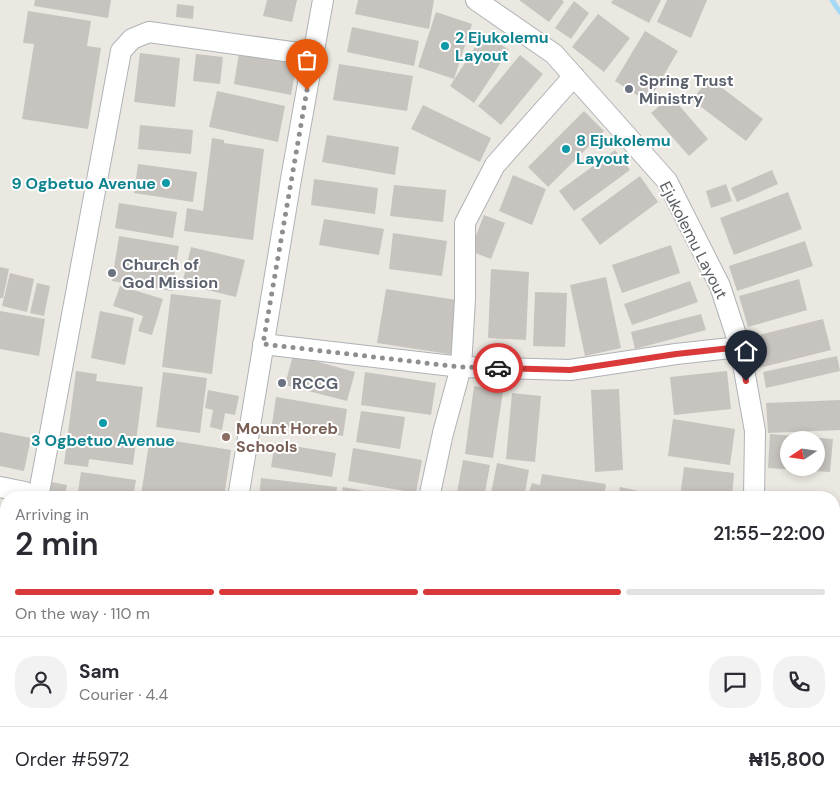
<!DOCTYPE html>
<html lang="en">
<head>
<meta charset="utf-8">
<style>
  :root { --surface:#fff; --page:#f2f2f3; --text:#2b2b33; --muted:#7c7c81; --line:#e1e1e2; --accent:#d93a39 }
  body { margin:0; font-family:"DM Sans",sans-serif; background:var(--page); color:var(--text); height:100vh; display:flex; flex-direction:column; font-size:19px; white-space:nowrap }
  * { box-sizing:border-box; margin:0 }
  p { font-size:16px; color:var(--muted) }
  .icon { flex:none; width:28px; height:28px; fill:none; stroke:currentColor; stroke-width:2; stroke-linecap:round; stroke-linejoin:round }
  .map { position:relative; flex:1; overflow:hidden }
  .sheet { position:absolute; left:0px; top:491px; width:840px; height:311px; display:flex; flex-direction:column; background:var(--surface); border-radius:20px 20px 0 0; box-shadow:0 2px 8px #0003 }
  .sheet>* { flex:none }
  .needle { width:32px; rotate:257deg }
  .buttons { position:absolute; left:780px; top:431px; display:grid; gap:10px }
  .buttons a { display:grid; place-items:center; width:45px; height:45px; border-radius:50%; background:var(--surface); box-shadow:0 2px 8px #0003; font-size:25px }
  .pin { position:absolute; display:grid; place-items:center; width:42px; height:42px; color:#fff; margin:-51px -21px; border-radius:50% 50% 50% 0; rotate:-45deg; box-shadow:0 0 5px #0007 }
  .pin .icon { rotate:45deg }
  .courier { position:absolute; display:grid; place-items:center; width:50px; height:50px; margin:-25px; border:4px solid #d93a39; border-radius:50%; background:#fff; color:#222; box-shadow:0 1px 6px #0007 }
  .overview em { font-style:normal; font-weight:600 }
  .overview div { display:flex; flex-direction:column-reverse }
  .overview { display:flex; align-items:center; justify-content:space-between; height:85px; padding:0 15px }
  h1 { font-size:32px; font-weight:600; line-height:38px }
  .bar { display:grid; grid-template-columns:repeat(4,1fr); gap:8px 5px; align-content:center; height:60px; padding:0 15px }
  .bar i { height:6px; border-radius:4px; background:var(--line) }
  .bar .on { background:var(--accent) }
  .bar p { grid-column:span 4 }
  .line { display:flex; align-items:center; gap:12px; padding:0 15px; border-top:1px solid var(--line) }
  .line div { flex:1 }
  .round { display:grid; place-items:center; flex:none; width:52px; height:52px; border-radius:20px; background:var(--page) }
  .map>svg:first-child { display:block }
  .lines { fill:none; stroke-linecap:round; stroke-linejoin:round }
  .stream { stroke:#a5d9f7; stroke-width:5 }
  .building { fill:#c7c3be; fill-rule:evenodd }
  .minor-casing { stroke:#afb2b6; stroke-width:22 }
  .minor { stroke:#fff; stroke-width:20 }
  .done { stroke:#8d8e8e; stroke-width:5; stroke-dasharray:0 9 }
  .route { stroke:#d93a39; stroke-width:6 }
  .culture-dot { fill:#0f9aa8; stroke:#fff; stroke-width:2 }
  .worship-dot { fill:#6b7280; stroke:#fff; stroke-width:2 }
  .education-dot { fill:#8d6e63; stroke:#fff; stroke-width:2 }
  .labels { text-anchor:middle; stroke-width:4; stroke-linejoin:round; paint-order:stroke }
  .culture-label { font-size:16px; font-weight:bold; fill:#0d838f; stroke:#fff; text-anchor:start }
  .worship-label { font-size:16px; font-weight:bold; fill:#5b616d; stroke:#fff; text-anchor:start }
  .street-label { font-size:16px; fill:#5a5d61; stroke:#fff }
  .education-label { font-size:16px; font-weight:bold; fill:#785e54; stroke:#fff; text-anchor:start }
</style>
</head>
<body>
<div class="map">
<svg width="840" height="802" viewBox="0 0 840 802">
  <rect width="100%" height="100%" fill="#ebe8e1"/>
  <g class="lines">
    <path class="stream" d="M832,0L840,12"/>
  </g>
  <g class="building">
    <path d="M35,0H111L108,18L34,6Z"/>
    <path d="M267,0H297L292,22L263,16Z"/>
    <path d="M358,0H434L429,29L355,14Z"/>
    <path d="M519,0H562L564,2L549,22Z"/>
    <path d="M613,0H661L649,23L611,3Z"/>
    <path d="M667,0H707L691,38L657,22Z"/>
    <path d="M574,1L589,13L571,39L555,28Z"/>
    <path d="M177,4L194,6L193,19L176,17Z"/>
    <path d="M28,11L91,21L87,46L101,48L88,129L22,119L34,44L23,43Z"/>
    <path d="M436,12L472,24L454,79L418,67Z"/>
    <path d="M598,14L630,38L604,72L572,47Z"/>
    <path d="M352,27L419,41L414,66L347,52Z"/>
    <path d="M645,31L678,51L648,102L615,81Z"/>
    <path d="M484,33L509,50L474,103L450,86Z"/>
    <path d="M140,53L180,58L175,107L134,102Z"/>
    <path d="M239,53L297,63L291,95L234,84Z"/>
    <path d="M196,54L223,57L220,84L193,81Z"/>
    <path d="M520,55L543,74L501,125L478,106Z"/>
    <path d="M339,64L413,76L407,111L333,100Z"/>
    <path d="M709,78L763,119L746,141L692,100Z"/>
    <path d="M217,91L285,106L278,142L209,127Z"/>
    <path d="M671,96L708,139L689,156L651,113Z"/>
    <path d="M423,105L491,138L480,162L411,129Z"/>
    <path d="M584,111L604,131L548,187L528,167Z"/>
    <path d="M140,125L193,130L191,154L138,149Z"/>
    <path d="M327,135L399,147L395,175L322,162Z"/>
    <path d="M212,138L224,140V143L264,149L253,240L184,231L187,208L203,211Z"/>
    <path d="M615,150L630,170L574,211L559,191Z"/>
    <path d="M138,164L197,172L193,202L134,193Z"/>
    <path d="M772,170L778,184L737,202L731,188Z"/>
    <path d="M513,175L546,189L532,225L499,211Z"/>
    <path d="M640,176L658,202L600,245L581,219Z"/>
    <path d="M314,179L378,188L375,214L311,205Z"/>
    <path d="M726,184L732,201L711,208L706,191Z"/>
    <path d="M394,185L446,190L443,222L390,216Z"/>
    <path d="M788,192L802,229L734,255L720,218Z"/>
    <path d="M119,203L177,212L173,238L115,228Z"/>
    <path d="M484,215L505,223L491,259L470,251Z"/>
    <path d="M324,219L384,229L379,255L319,245Z"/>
    <path d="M393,233L447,241L442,276L389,269Z"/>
    <path d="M119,236L179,246L172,291L112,281Z"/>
    <path d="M805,241L813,266L737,291L729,266Z"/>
    <path d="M671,245L680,273L622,293L612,265Z"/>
    <path d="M191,247L245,260L236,297L182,284Z"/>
    <path d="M0,267L9,269L3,298H0Z"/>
    <path d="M491,269L529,272L526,340L488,338Z"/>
    <path d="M10,273L34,279L27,312L2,306Z"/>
    <path d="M606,277L621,348L585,356L570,285Z"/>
    <path d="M799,279L807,310L748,327L739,296Z"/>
    <path d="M690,281L698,302L632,325L624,304Z"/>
    <path d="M37,283L50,286L44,316L30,313Z"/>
    <path d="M120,286L163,299L152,335L138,331L143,316L113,306Z"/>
    <path d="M386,289L463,301L455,355L377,343Z"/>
    <path d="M535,292L567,293L565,347L533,346Z"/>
    <path d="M171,294L221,300L212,374L162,367Z"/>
    <path d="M0,311L45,319L39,356L0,349Z"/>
    <path d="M100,311L134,318L125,365L91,358Z"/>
    <path d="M701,314L706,330L635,349L631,332Z"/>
    <path d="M823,319L831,350L759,368L751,337Z"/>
    <path d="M293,355L355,372L347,401L285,385Z"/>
    <path d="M837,356L840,371L766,388L763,372Z"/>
    <path d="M76,371L97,374L96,381L143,387L133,465L89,459L88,467L64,464Z"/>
    <path d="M727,371L731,409L674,415L670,377Z"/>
    <path d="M163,372L207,378L200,433L156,427Z"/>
    <path d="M365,372L436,383L431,415L361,405Z"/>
    <path d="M474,386L503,391L493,458L465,454Z"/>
    <path d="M619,389L623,470L595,472L591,390Z"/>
    <path d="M208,390L239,396L235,415L225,413L222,430L210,427L213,410L205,408Z"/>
    <path d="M512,393L541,396L535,462L506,459Z"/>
    <path d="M276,397L347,409L343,436L272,424Z"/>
    <path d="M840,400V430L768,433L766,403Z"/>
    <path d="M361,411L405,417L400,449L356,442Z"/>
    <path d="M673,419L735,429L730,465L668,456Z"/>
    <path d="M0,432L31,438L24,471L0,466Z"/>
    <path d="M770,434L833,439L830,472L768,468ZM789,440H816V468H789Z"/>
    <path d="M150,437L231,450L224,498H158L141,495Z"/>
    <path d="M275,443L336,453L332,477L271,467Z"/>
    <path d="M353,448L422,460L416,493L348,481Z"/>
    <path d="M463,460L490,465L484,498H456Z"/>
    <path d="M497,463L529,470L524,498H490Z"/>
    <path d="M684,467L734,473L732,498L680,497Z"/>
    <path d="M81,472L136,480L133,498H77Z"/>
    <path d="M542,474L606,484L604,498H527L532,483L540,485Z"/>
    <path d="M261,478L337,487L336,498H259Z"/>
    <path d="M47,481L67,485L64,498H44Z"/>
    <path d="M343,487L396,497V498H341Z"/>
    <path d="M620,487L648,493L647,498H618Z"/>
    <path d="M773,491L810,496V498H772Z"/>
    <path d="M840,517V555L834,556V519Z"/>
    <path d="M0,536L6,537V567L0,566Z"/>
    <path d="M840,605V641L834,643V607Z"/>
    <path d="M840,647V682L834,684V648Z"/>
    <path d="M320,796H358L357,802H342Z"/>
    <path d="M737,796H750L748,801Z"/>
    <path d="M770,796H801L800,802H792Z"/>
  </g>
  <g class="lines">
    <g class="minor-casing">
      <g id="minor">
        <path d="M476,0L554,54L667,181L720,286L740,347L755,431L754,498"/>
        <path d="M263,344L461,367L570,370L676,354L740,347"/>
        <path d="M0,487L25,492L29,498"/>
        <path d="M38,498L121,51L132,39L149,32L313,55"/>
        <path d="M238,498L291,179L323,0"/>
        <path d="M429,498L443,433L461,367L465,299V223L495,165L574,76"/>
        <path d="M834,714L840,728"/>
        <path d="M647,796L697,802"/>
      </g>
    </g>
    <use href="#minor" class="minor"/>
  </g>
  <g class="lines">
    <path class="done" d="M307,90L263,344L460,367L498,368"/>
    <path class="route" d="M498,368L570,370L676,354L740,347L746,381"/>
  </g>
  <g class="culture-dot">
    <circle cx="445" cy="46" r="5"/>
    <circle cx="566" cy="149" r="5"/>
    <circle cx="166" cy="183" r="5"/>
    <circle cx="103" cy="423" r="5"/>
  </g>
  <g class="worship-dot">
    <circle cx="629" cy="89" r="5"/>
    <circle cx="112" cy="273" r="5"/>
    <circle cx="282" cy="383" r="5"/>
  </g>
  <circle class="education-dot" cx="226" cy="437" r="5"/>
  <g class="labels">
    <g class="culture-label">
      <text x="455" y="43">2 Ejukolemu<tspan x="455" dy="18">Layout</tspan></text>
      <text x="576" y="146">8 Ejukolemu<tspan x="576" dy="18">Layout</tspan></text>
      <text x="156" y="189" text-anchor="end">9 Ogbetuo Avenue</text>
      <text x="103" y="446" text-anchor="middle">3 Ogbetuo Avenue</text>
    </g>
    <g class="worship-label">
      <text x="639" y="86">Spring Trust<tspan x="639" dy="18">Ministry</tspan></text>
      <text x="122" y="270">Church of<tspan x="122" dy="18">God Mission</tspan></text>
      <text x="292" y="389">RCCG</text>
    </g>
    <g class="street-label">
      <text transform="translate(694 240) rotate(63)" y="6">Ejukolemu Layout</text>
    </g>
    <g class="education-label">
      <text x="236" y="434">Mount Horeb<tspan x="236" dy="18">Schools</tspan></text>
    </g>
  </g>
</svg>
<div class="buttons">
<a><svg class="needle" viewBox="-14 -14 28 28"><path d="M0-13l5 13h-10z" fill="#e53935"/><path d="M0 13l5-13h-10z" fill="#7c7c81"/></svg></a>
</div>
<div class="pin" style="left:307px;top:90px;background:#ea580c"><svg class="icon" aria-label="bag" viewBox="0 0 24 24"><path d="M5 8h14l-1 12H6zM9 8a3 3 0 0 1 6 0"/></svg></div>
<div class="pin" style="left:746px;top:381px;background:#1f2937"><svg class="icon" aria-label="home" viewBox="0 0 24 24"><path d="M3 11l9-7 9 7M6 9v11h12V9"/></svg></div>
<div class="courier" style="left:498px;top:368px"><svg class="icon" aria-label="car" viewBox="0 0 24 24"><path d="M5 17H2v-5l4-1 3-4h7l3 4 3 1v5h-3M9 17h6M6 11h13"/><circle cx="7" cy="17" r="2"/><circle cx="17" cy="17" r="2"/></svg></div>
<section class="sheet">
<div class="overview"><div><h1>2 min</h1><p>Arriving in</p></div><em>21:55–22:00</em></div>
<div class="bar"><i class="on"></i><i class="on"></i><i class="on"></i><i></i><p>On the way · 110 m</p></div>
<div class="line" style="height:90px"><a class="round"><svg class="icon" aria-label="person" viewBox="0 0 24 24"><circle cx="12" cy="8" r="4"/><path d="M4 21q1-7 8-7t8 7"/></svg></a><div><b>Sam</b><p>Courier · 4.4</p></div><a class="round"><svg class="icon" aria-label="chat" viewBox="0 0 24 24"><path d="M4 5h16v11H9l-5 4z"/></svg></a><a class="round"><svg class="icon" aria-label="phone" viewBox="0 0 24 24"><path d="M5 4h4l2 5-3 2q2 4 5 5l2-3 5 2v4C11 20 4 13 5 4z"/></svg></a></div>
<div class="line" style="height:65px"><div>Order #5972</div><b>₦15,800</b></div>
</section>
</div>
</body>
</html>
